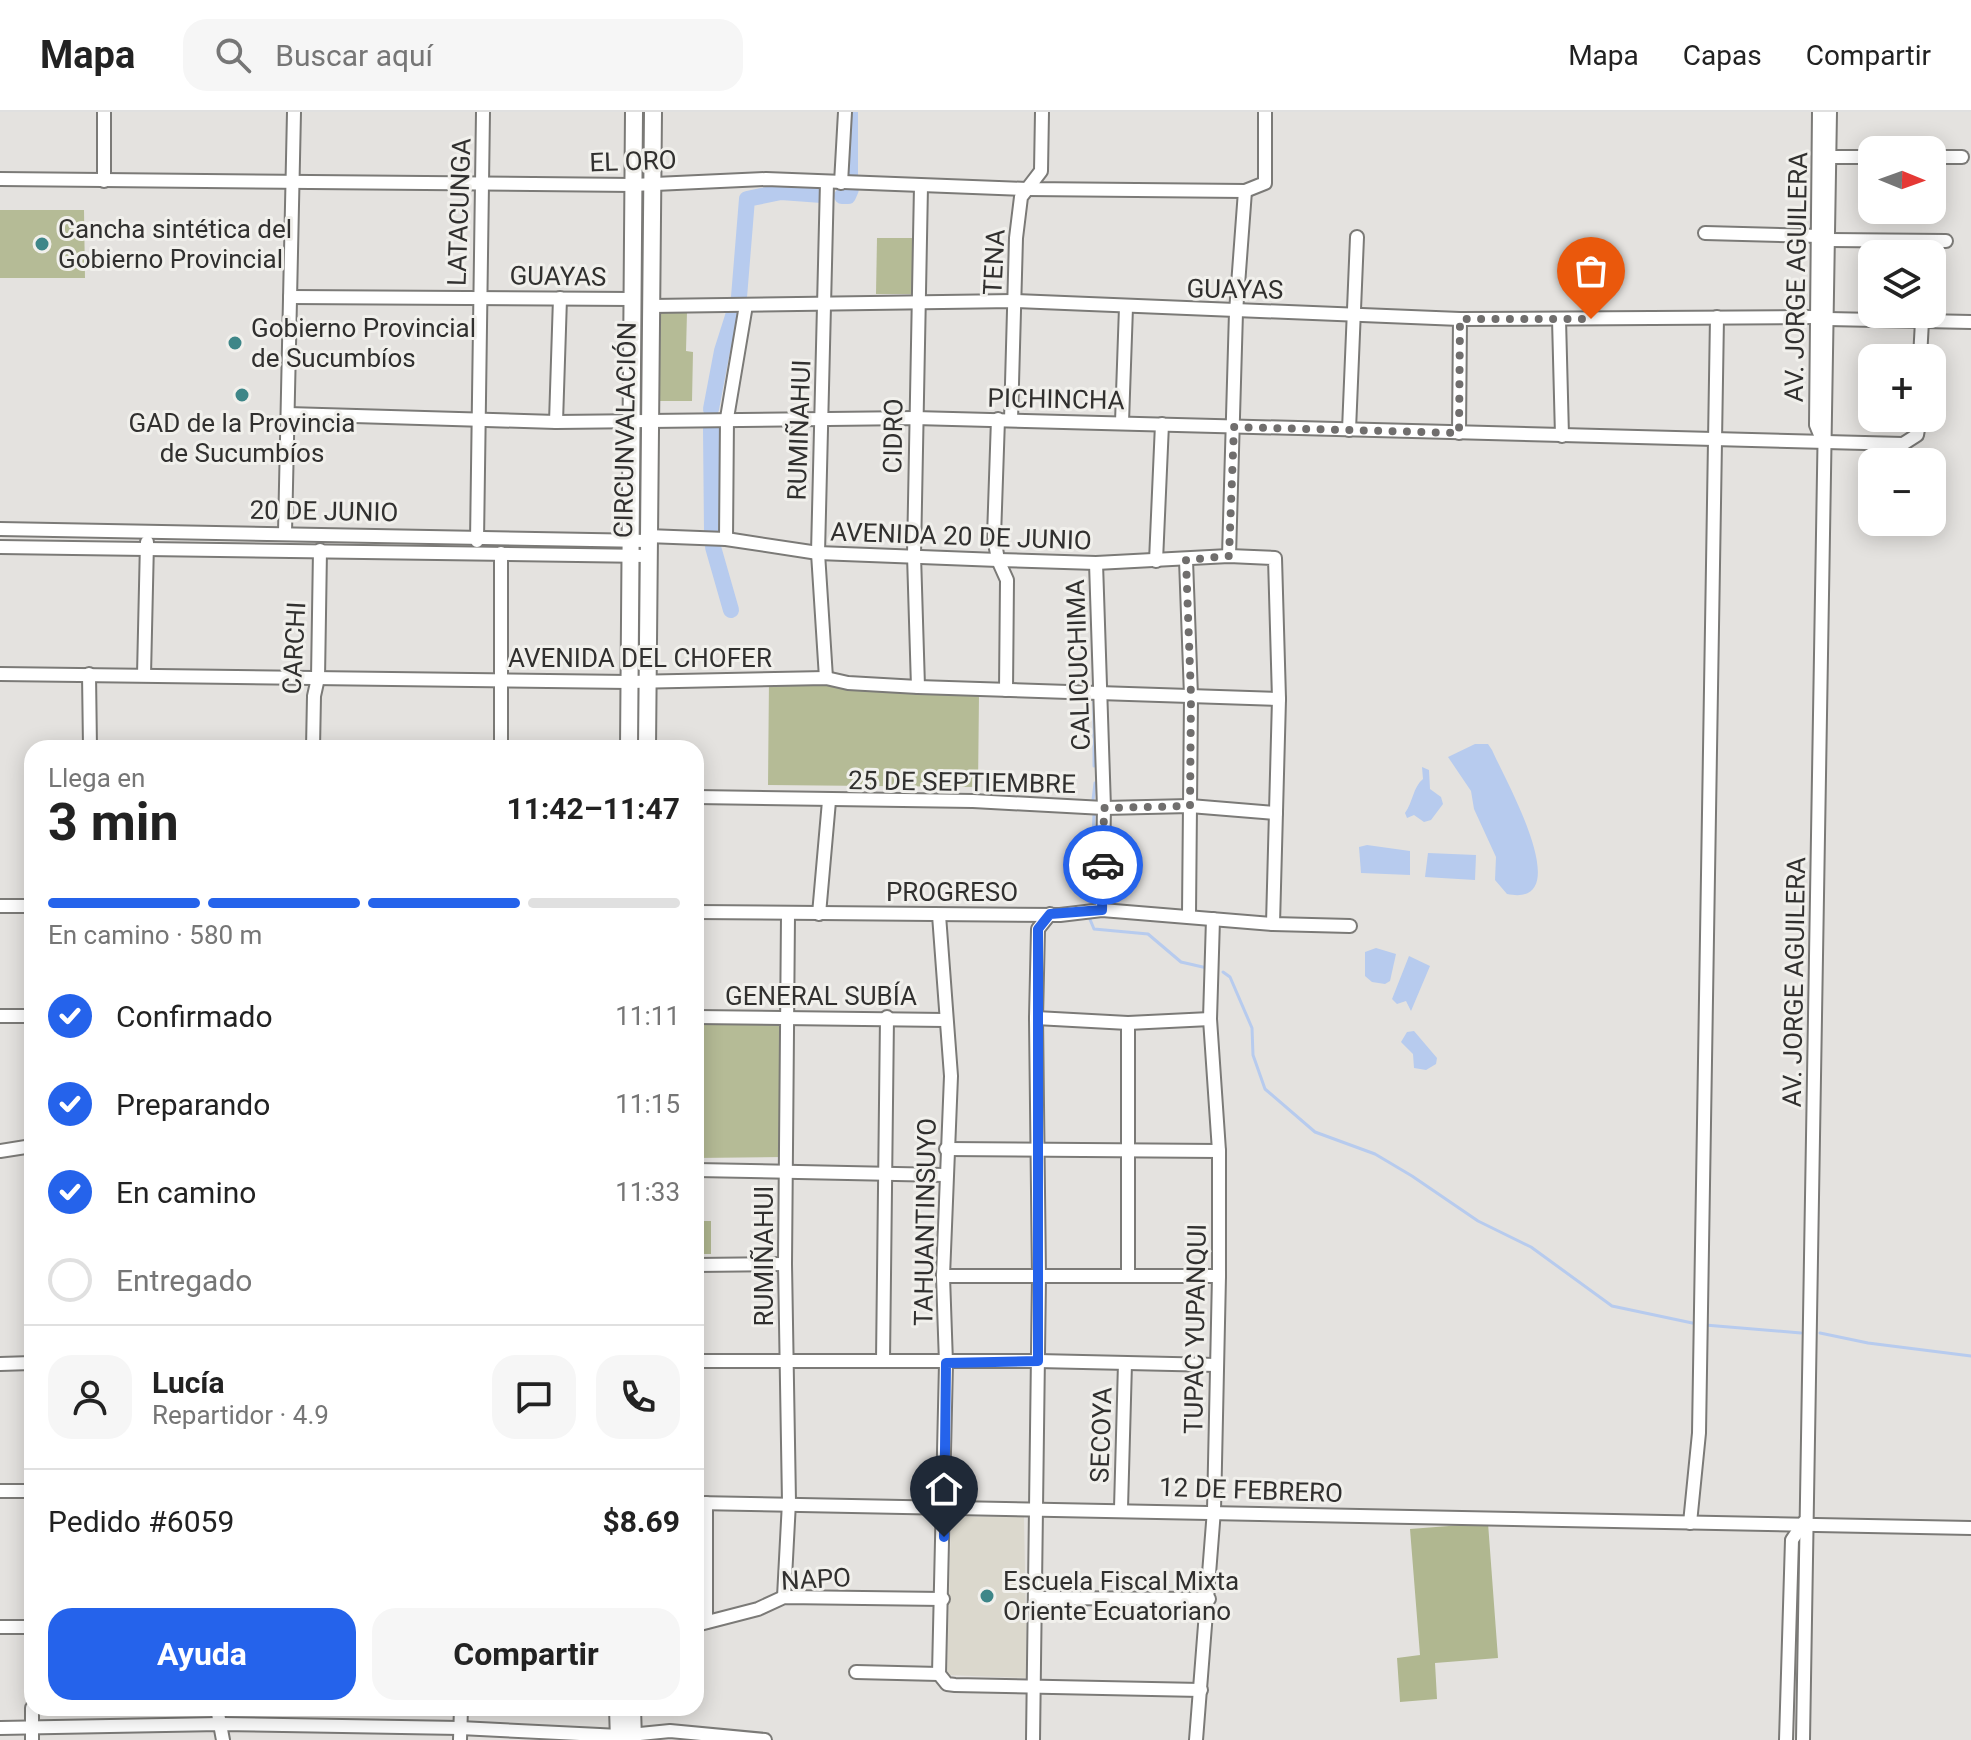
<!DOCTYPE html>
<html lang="es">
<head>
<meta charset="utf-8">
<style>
  :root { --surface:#fff; --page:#f6f6f6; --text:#222; --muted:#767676; --line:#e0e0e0; --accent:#2563eb }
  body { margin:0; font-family:Roboto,sans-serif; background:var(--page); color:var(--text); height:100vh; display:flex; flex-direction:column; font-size:30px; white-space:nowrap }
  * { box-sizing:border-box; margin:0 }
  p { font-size:26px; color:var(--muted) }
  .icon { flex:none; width:44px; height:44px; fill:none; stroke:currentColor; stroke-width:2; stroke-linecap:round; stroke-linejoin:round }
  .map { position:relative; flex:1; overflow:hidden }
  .panel { position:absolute; left:24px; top:628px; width:680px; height:976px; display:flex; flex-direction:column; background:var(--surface); border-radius:24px; box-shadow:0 4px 20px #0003 }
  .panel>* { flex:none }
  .needle { width:52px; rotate:91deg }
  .fabs { position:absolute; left:1858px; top:24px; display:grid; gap:16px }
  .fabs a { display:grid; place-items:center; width:88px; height:88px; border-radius:16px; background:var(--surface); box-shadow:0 4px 20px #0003; font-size:40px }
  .pin { position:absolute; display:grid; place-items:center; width:68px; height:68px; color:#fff; margin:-82px -34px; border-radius:50% 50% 50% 0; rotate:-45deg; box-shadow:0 0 8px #0007 }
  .pin .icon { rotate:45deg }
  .courier { position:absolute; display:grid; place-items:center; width:80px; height:80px; margin:-40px; border:6px solid #2563eb; border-radius:50%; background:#fff; color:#222; box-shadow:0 2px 10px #0007 }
  .headline em { font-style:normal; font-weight:700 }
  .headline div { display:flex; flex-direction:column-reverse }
  .headline { display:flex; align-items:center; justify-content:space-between; height:136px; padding:0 24px }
  h1 { font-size:52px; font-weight:700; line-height:60px }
  .bar { display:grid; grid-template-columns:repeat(4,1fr); gap:12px 8px; align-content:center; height:96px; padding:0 24px }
  .bar i { height:10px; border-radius:6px; background:var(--line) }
  .bar .current { background:var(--accent) }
  .bar p { grid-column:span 4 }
  .line { display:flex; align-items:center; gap:20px; padding:0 24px; border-top:2px solid var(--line) }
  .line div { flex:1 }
  .round { display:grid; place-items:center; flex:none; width:84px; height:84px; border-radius:24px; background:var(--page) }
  ol { padding:0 24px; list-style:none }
  li { display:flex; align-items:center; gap:24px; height:88px }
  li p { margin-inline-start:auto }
  li .icon { padding:8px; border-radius:50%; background:var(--accent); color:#fff; stroke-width:4 }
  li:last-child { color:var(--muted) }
  li i { width:44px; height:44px; border:4px solid var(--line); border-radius:50% }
  .primary-button { display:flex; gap:16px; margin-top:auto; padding:16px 24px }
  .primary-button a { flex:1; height:92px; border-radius:24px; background:var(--accent); color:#fff; font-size:32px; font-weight:700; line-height:92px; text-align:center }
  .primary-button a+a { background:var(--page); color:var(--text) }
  header { display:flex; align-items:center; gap:48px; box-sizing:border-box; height:112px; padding:0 40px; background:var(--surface); border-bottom:2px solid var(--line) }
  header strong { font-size:38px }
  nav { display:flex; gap:44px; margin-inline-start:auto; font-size:28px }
  .search { width:560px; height:72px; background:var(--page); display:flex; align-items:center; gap:20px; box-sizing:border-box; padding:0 28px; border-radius:24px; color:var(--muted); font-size:30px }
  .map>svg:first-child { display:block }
  .built { fill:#dbd8cd }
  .green { fill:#b5bb96 }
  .forest { fill:#b0b790 }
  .water { fill:#b7cbee }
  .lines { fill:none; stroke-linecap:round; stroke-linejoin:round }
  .stream { stroke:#b7cbee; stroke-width:3 }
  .river { stroke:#b7cbee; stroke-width:16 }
  .minor-casing { stroke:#7b7a77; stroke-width:16 }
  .major-casing { stroke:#7b7a77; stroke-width:20 }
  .minor { stroke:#fff; stroke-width:12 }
  .major { stroke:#fff; stroke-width:16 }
  .done { stroke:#706e6d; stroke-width:8; stroke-dasharray:0 14.4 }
  .route { stroke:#2563eb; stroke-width:10 }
  .poi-dot { fill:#3e8688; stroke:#f1f0ec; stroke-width:3 }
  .labels { text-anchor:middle; stroke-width:6; stroke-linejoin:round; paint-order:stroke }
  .street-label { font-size:26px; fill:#31302f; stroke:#f1f0ec }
  .poi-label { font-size:26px; fill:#31302f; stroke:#f1f0ec; text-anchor:start }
</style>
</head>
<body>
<header>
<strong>Mapa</strong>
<div class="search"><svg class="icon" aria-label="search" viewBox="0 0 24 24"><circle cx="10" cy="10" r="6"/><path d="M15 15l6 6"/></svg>Buscar aquí</div>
<nav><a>Mapa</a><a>Capas</a><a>Compartir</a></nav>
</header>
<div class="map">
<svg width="1971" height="1628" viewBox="0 0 1971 1628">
  <rect width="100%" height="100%" fill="#e4e2df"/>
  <path class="built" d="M951,1405H1024L1027,1566L947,1563Z"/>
  <g class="green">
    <path d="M0,98H84L85,166H0Z"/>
    <path d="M877,126H918L916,182H876Z"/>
    <path d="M659,199L687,200L686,239L693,240L692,289H657Z"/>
    <path d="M833,567L849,575L979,583L978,675L768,673L769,568Z"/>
    <path d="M784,906L783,1045L696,1046V907Z"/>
  </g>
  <g class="forest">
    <rect x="696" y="1109" width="15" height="33"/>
    <path d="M1488,1411L1498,1546L1435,1551L1437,1587L1400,1590L1397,1546L1420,1543L1410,1417Z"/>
  </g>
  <g class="water">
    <path d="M1475,632H1488L1492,638C1502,662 1580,797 1507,782L1495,768L1496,745L1474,697L1471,679L1448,645Z"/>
    <path d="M1422,655L1429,658L1430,677L1441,685L1443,692L1431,708L1424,710L1414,703L1407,706L1405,701C1413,690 1413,675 1423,667Z"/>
    <path d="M1367,733L1410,739V763L1361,761L1359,735Z"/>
    <path d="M1428,741L1476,743L1475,768L1425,765Z"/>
    <path d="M1376,836L1396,842L1390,869L1385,872L1372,870L1365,864V840Z"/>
    <path d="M1409,844L1430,854L1411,899L1406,889L1397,892L1392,887Z"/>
    <path d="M1414,919L1437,946L1436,952L1426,958L1414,956L1413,942L1401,930L1407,920Z"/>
  </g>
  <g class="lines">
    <g class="stream">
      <path d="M1094,654V589"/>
      <path d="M1093,688L1095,671"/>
      <path d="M1090,793L1094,702"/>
      <path d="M1089,805L1094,817L1148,822L1181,850L1207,856"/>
      <path d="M1223,860L1230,865L1252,916L1253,943L1265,977L1315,1020L1375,1042L1412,1064L1478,1109L1531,1135L1612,1194L1697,1212"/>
      <path d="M1705,1213L1801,1221"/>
      <path d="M1820,1221L1868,1231L1971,1244"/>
    </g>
    <g class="river">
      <path d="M850,65V0"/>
      <path d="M842,84H848L851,77"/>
      <path d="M739,185L747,87L781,80L822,83"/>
      <path d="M711,297L722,239L735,198"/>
      <path d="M711,317L712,420"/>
      <path d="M713,435L731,498"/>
    </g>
    <g class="minor-casing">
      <g id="minor">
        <path d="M1819,0L1816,313L1823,330"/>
        <path d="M1829,45H1872"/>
        <path d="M1932,45H1962"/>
        <path d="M0,67L633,73L766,67L1027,77L1245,79L1265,71V0"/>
        <path d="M104,69V0"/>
        <path d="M841,71L845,0"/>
        <path d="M1705,121L1819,124"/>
        <path d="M1829,128L1946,129"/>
        <path d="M290,185L632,187"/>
        <path d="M651,194L1014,189L1460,207L1817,205"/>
        <path d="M1559,207L1562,324"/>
        <path d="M1828,207L1971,210"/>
        <path d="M1920,246L1922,209"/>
        <path d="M288,302L556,310L915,306L1903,332L1917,323L1920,306"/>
        <path d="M998,307L994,425L998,448L1007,468L1006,578"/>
        <path d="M1011,308L1016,126L1021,85L1041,59L1042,0"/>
        <path d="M556,310L560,186"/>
        <path d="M1122,310L1126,195"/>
        <path d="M1349,318L1357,125"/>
        <path d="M1459,321L1460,207"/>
        <path d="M0,417L647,429"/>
        <path d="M285,421L294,0"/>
        <path d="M647,424L726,427L818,441L998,448L1096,451L1229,444L1275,446L1279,587L1273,812"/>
        <path d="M726,427L727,306L746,193"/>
        <path d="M477,429L483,0"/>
        <path d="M0,435L647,444"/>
        <path d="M1229,444L1236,200L1245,79"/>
        <path d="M1186,448L1191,584L1189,803"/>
        <path d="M1156,449L1162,312"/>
        <path d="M1096,451L1104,696L1102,798"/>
        <path d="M0,562L629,570L826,566L848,571L918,575L1279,587"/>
        <path d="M89,562L90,636"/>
        <path d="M144,563L147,430"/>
        <path d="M826,566L818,441L827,70"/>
        <path d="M918,575L914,443L921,74"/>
        <path d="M313,636L314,584L318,566L320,438"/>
        <path d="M501,636V441"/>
        <path d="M696,685L973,689L1104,696L1190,694L1276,701"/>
        <path d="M0,794H32"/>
        <path d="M696,800L1060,803L1102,798L1273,812L1350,814"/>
        <path d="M819,802L829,689"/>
        <path d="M939,803L951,964L943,1164L946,1251L939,1562"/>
        <path d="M0,904H32"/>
        <path d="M696,905L945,908"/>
        <path d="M1036,906L1128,911L1210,907"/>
        <path d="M1128,911V1164"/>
        <path d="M946,1037L1219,1039"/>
        <path d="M0,1039L32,1034"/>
        <path d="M696,1058L945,1063"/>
        <path d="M696,1153L785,1152"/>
        <path d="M943,1164H1219"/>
        <path d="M696,1249H1038L1217,1253"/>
        <path d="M883,1249L887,905"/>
        <path d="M0,1252L32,1251"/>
        <path d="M0,1379H32"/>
        <path d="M696,1391L1971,1416"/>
        <path d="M706,1391V1510"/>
        <path d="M1121,1396L1125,1251"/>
        <path d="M1690,1411L1699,1321L1717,205"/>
        <path d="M784,1485L789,1390L785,1152L788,803"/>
        <path d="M1035,1486L1209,1487"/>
        <path d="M696,1513L758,1497L784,1485L943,1487"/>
        <path d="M0,1515H32"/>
        <path d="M856,1560L939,1562"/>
        <path d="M939,1562L947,1572L955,1573L1201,1578"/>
        <path d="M217,1596L223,1628"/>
        <path d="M0,1616L220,1612L460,1616L620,1624L670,1619L765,1628"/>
        <path d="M32,1628V1596"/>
        <path d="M460,1628L461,1596"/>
        <path d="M1033,1628L1039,1165L1036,906L1038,817L1050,802"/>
        <path d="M1196,1628L1214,1398L1219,1164V1039L1210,907L1213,807"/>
        <path d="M1786,1628L1792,1428L1804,1410"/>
        <path d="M1803,1628L1830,0"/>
      </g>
    </g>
    <g class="major-casing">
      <g id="major">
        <path d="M629,636L634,0"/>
        <path d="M647,636L653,0"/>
        <path d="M618,1596L619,1628"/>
        <path d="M632,1596L633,1628"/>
      </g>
    </g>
    <use href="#minor" class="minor"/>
    <use href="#major" class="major"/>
  </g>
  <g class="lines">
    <path class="done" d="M1103,753L1104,696L1190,694L1191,584L1186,448L1229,444L1234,315L1459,321L1460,207H1591"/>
    <path class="route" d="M944,1425L946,1251L1038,1249V817L1050,802L1102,798L1103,753"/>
  </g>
  <g class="poi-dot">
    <circle cx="42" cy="132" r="8"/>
    <circle cx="235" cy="231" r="8"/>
    <circle cx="242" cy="283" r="8"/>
    <circle cx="987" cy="1484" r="8"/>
  </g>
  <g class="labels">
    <g class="street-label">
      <text transform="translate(633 49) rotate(-2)" y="9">EL ORO</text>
      <text transform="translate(459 100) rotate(-88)" y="9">LATACUNGA</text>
      <text transform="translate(994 150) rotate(-87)" y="9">TENA</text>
      <text transform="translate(558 164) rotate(1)" y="9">GUAYAS</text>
      <text transform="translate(1796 165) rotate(-89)" y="9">AV. JORGE AGUILERA</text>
      <text transform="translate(1235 177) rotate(1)" y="9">GUAYAS</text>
      <text transform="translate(1056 287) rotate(1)" y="9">PICHINCHA</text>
      <text transform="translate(625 318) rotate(-89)" y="9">CIRCUNVALACIÓN</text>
      <text transform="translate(799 318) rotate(-88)" y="9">RUMIÑAHUI</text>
      <text transform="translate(893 324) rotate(-89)" y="9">CIDRO</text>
      <text transform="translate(324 399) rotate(1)" y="9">20 DE JUNIO</text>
      <text transform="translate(961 424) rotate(2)" y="9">AVENIDA 20 DE JUNIO</text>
      <text transform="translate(294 536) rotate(-87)" y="9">CARCHI</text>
      <text x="640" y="555">AVENIDA DEL CHOFER</text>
      <text transform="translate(1078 553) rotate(-92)" y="9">CALICUCHIMA</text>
      <text transform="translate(962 670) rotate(1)" y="9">25 DE SEPTIEMBRE</text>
      <text x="952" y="789">PROGRESO</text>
      <text transform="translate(1794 870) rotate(-89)" y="9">AV. JORGE AGUILERA</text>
      <text x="821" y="893">GENERAL SUBÍA</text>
      <text transform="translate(925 1110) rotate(-89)" y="9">TAHUANTINSUYO</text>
      <text transform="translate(764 1144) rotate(-90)" y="9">RUMIÑAHUI</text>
      <text transform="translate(1195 1217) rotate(-89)" y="9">TUPAC YUPANQUI</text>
      <text transform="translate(1101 1323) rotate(-88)" y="9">SECOYA</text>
      <text transform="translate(1251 1378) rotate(2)" y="9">12 DE FEBRERO</text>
      <text transform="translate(816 1467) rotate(-3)" y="9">NAPO</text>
    </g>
    <g class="poi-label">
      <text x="58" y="126">Cancha sintética del<tspan x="58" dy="30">Gobierno Provincial</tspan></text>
      <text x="251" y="225">Gobierno Provincial<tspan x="251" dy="30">de Sucumbíos</tspan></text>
      <text x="242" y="320" text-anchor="middle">GAD de la Provincia<tspan x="242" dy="30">de Sucumbíos</tspan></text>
      <text x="1003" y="1478">Escuela Fiscal Mixta<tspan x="1003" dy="30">Oriente Ecuatoriano</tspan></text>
    </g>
  </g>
</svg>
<div class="fabs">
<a><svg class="needle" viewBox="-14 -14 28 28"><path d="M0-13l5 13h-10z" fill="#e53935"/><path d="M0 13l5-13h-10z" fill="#767676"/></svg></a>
<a><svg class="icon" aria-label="layers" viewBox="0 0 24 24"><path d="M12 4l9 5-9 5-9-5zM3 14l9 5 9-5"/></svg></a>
<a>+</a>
<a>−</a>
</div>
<div class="pin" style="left:1591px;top:207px;background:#ea580c"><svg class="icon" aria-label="bag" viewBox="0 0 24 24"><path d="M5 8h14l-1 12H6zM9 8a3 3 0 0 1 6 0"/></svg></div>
<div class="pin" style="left:944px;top:1425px;background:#1f2937"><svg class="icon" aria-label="home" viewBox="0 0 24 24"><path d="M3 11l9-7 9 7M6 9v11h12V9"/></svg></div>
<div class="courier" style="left:1103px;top:753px"><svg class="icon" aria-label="car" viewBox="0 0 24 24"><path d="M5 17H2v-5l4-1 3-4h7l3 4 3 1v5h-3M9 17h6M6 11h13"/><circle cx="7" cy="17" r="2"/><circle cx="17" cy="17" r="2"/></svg></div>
<section class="panel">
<div class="headline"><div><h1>3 min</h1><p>Llega en</p></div><em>11:42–11:47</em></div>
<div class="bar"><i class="current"></i><i class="current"></i><i class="current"></i><i></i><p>En camino · 580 m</p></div>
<ol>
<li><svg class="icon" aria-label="check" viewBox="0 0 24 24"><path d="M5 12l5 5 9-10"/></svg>Confirmado<p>11:11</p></li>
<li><svg class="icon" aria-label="check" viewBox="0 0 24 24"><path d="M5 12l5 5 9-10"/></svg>Preparando<p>11:15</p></li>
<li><svg class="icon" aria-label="check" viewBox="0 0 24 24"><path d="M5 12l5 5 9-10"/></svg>En camino<p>11:33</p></li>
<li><i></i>Entregado</li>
</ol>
<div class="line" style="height:144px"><a class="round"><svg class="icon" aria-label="person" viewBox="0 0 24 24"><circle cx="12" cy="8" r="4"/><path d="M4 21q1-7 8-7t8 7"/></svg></a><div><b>Lucía</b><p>Repartidor · 4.9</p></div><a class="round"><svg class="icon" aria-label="chat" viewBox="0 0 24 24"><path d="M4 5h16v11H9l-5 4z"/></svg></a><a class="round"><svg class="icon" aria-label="phone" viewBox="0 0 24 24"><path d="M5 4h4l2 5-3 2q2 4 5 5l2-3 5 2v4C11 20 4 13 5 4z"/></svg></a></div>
<div class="line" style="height:104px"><div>Pedido #6059</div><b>$8.69</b></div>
<div class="primary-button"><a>Ayuda</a><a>Compartir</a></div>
</section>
</div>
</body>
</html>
